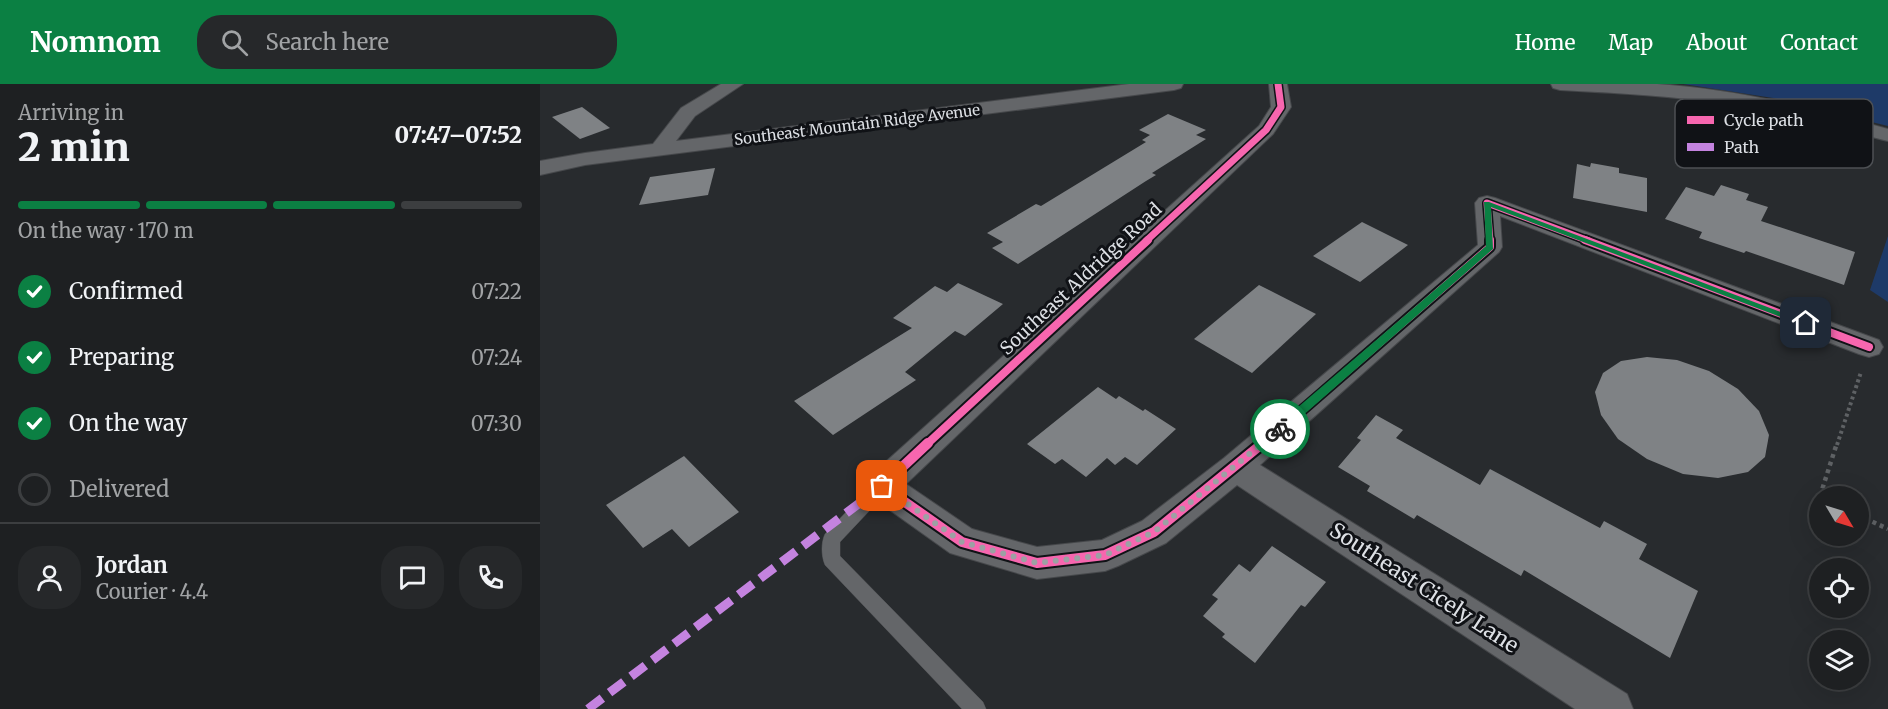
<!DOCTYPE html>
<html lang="en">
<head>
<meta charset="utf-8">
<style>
  :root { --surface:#1e2022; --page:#26282a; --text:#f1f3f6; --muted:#a1a3a5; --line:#3c3e40; --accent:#0b8043 }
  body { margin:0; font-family:Merriweather,serif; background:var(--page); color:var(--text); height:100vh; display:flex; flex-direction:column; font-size:22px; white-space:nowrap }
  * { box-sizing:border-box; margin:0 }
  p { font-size:20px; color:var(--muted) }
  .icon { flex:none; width:33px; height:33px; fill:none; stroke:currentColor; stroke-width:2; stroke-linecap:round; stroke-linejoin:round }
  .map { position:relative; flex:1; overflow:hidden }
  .drawer { display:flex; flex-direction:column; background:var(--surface); width:540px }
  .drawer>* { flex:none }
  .needle { width:39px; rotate:128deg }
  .buttons { position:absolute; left:1269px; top:402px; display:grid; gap:12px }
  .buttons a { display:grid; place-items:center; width:60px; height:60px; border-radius:50%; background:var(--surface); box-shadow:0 6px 24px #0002,0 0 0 2px var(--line); font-size:30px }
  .pin { position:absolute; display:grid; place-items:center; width:51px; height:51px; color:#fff; margin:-26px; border-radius:12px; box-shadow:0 3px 9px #0006 }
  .courier { position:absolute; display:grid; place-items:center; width:60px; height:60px; margin:-30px; border:4px solid #0b8043; border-radius:50%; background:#fff; color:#222; box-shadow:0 2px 8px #0007 }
  .head em { font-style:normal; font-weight:800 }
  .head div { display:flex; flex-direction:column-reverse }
  .head { display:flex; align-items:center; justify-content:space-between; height:102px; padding:0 18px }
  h1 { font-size:39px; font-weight:800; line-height:45px }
  .bar { display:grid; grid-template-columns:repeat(4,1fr); gap:9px 6px; align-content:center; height:72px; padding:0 18px }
  .bar i { height:8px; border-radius:4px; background:var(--line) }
  .bar .active { background:var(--accent) }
  .bar p { grid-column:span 4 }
  .line { display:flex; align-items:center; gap:15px; padding:0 18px; border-top:2px solid var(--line) }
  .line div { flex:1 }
  .round { display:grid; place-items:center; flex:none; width:63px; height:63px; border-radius:24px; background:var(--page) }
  ol { padding:0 18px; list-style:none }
  li { display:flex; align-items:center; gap:18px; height:66px }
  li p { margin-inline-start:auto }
  li .icon { padding:6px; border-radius:50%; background:var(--accent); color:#fff; stroke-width:4 }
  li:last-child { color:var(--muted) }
  li i { width:33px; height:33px; border:3px solid var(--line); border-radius:50% }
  header { display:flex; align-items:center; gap:36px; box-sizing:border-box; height:84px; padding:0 30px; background:var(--accent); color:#fff }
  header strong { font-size:28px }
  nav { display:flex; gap:33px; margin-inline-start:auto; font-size:21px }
  .search { width:420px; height:54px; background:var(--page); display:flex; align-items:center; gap:15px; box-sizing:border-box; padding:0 21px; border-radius:24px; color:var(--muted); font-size:22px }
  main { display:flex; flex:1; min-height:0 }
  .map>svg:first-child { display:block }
  .green { fill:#1e3a68 }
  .building { fill:#7f8285 }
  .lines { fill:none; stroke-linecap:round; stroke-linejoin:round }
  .lane-casing { stroke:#46484b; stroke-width:1 }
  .street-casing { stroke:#46484b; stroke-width:2 }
  .path-far1 { stroke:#5e6164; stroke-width:4; stroke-dasharray:3 3; stroke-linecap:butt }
  .path { stroke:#5e6164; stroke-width:4.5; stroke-dasharray:4 4; stroke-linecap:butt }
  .lane { fill:#646669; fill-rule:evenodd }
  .street { fill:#646669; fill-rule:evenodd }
  .quiet { stroke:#c483df; stroke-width:9; stroke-dasharray:18 9; stroke-linecap:butt }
  .cycleway-far2-casing { stroke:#101216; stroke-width:10 }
  .cycleway-far1-casing { stroke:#101216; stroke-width:12 }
  .cycleway-casing { stroke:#101216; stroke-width:14 }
  .cycleway-far2 { stroke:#f766af; stroke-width:7 }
  .cycleway-far1 { stroke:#f766af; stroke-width:8 }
  .cycleway { stroke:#f766af; stroke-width:10 }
  .route { fill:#0b8043 }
  .done { stroke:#9da0a4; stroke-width:6; stroke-dasharray:0 10.8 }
  .labels { text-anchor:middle; stroke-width:6; stroke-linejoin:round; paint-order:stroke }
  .far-street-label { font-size:15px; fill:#dcdfe4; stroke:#101216 }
  .street-label { font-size:18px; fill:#dcdfe4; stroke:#101216 }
  .near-street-label { font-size:21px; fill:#dcdfe4; stroke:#101216 }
  .key { fill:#101216; stroke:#4d5054; stroke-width:1.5 }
  .key-label { font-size:16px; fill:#dcdfe4 }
</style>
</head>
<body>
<header>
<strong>Nomnom</strong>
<div class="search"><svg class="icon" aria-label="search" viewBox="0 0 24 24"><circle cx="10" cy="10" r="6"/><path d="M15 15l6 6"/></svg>Search here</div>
<nav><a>Home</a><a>Map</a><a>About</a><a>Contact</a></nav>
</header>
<main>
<section class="drawer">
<div class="head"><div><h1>2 min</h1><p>Arriving in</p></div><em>07:47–07:52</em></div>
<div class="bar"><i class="active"></i><i class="active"></i><i class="active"></i><i></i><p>On the way · 170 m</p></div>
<ol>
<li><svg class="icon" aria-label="check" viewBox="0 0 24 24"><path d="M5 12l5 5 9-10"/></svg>Confirmed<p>07:22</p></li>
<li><svg class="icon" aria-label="check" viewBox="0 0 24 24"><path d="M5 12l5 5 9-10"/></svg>Preparing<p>07:24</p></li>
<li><svg class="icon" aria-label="check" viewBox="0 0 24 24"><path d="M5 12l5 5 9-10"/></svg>On the way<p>07:30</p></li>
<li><i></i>Delivered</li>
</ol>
<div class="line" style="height:108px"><a class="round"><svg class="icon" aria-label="person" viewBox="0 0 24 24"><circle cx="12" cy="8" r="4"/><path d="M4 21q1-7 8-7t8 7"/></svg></a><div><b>Jordan</b><p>Courier · 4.4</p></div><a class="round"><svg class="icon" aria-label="chat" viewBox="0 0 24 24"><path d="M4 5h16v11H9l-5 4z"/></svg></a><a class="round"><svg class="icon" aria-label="phone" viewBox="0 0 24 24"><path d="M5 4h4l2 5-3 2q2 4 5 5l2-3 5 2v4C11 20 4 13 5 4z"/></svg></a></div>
</section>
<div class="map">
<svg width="1348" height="625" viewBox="0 0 1348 625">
  <rect width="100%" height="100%" fill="#282b2e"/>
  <g class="green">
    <path d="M1143,0H1348V42L1233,14Z"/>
    <path d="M1348,152V218L1330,206Z"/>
  </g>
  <g class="building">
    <path d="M42,23L70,44L40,55L12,33Z"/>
    <path d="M628,30L666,46L656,51L666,55L612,89L616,91L606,97L478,180L452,164L463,158L447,149L496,120L501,122L606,58L602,56L610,51L599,46Z"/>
    <path d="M1051,79L1079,84V89L1107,94V128L1033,114L1037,80L1050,83Z"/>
    <path d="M175,84L168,111L99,121L110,93Z"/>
    <path d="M1181,101L1209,110L1206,116L1228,123L1221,137L1315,168L1304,201L1206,167L1204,169L1159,154L1162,148L1125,135L1146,103L1174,112Z"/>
    <path d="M822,138L868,161L820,198L773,172Z"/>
    <path d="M418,199L463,220L425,252L415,247L365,288L376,296L293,351L254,317L372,244L353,234L395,202L407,208Z"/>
    <path d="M719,201L776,230L712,289L654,255Z"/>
    <path d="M1107,273L1137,276L1169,287L1198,305L1219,327L1229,351L1225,373L1208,388L1178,394L1143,390L1107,375L1078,355L1061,331L1055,308L1063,289L1081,277Z"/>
    <path d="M558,303L576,315L579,312L603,327L605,325L636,345L597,381L585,373L575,381L567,374L546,393L522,375L515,380L487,360Z"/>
    <path d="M836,331L863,346L856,354L940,401L950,385L1060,444L1064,437L1107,460L1099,475L1158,507L1130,574L984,486L981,492L877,431L874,435L827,407L830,402L798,383L821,356L817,354Z"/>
    <path d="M144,372L199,428L149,463L132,445L103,464L66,421Z"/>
    <path d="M732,462L786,498L765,523L761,521L715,579L682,553L685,550L663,532L678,515L672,511L699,480L710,488Z"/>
  </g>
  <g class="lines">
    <g class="lane-casing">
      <path id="lane" d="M342,395L348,397L350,402L348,407L300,458V472L443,618L446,625H422L285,481C281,472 281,458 285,450L336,397Z"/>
    </g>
    <g class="street-casing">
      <g id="street">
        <path d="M181,0H203L155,32L136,57L589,0H643L641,4L634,6L45,81L0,91V77L45,69L113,60L141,24Z"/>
        <path d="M729,0H747L751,23L733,50L366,400L432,445L497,463L562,456L602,437L684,374L938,161L935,119L939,114L947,112L955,114L1339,256L1343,263L1339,270L1329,273L1319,270L960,132L962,163L959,168L720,381L1087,610L1093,625H1035L697,401L626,459L578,482L565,487L497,495L410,469L330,412L325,402L330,392L719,42L731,23Z"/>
        <path d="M1011,0C1046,0 1082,0 1117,0C1195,5 1273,24 1348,45V57C1296,44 1245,30 1193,21C1135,12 1078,9 1020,6L1013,4Z"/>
      </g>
    </g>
    <path class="path-far1" d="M1297,361L1321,288"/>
    <g class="path">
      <path d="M1280,412L1297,359"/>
      <path d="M1318,431L1348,445"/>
    </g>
    <use href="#lane" class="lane"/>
    <use href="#street" class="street"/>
    <path class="quiet" d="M48,625L342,402"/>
    <g class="cycleway-far2-casing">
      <g id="cycleway-far2">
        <path d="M606,157L726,46L741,23L738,0"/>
        <path d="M950,157L947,119L1049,157"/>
      </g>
    </g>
    <g class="cycleway-far1-casing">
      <g id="cycleway-far1">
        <path d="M1045,156L1329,263"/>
        <path d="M386,361L608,156"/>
        <path d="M722,361L950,163V156"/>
      </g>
    </g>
    <g class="cycleway-casing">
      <path id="cycleway" d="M388,359L342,402L422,458L497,479L565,471L614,448L723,359"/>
    </g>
    <use href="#cycleway-far2" class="cycleway-far2"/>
    <use href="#cycleway-far1" class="cycleway-far1"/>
    <use href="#cycleway" class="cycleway"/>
  </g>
  <path class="route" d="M944,118H949L1270,239L1262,241L951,123L953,165L744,348H736V342L946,162Z"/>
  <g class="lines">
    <path class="done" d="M342,402L422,458L497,479L565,471L614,448L740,345"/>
  </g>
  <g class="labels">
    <g class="far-street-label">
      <text transform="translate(317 41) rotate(-7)" y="5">Southeast Mountain Ridge Avenue</text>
    </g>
    <g class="street-label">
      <text transform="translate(541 195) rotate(-43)" y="6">Southeast Aldridge Road</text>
    </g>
    <g class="near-street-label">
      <text transform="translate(884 504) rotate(33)" y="7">Southeast Cicely Lane</text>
    </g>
  </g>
  <rect x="1135" y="15" width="198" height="69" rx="9" class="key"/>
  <rect x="1147" y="32" width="27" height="8" fill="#f766af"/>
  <rect x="1147" y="59" width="27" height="8" fill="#c483df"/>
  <g class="key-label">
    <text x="1184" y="42">Cycle path</text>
    <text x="1184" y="69">Path</text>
  </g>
</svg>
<div class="buttons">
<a><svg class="needle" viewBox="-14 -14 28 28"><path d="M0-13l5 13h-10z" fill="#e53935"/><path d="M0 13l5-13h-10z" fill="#a1a3a5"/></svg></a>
<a><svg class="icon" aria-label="locate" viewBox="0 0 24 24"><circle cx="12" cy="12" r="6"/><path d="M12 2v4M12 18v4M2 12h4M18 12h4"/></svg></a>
<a><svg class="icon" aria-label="layers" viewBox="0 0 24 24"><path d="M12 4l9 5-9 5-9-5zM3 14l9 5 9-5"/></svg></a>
</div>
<div class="pin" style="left:342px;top:402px;background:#ea580c"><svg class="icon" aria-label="bag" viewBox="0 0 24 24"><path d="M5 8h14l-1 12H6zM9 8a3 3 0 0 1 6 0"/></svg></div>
<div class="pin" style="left:1266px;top:239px;background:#1f2937"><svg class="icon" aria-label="home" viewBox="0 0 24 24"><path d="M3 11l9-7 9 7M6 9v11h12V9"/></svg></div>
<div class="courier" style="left:740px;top:345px"><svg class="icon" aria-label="bike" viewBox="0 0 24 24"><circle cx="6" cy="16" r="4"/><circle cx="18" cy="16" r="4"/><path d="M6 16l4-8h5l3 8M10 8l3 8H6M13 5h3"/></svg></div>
</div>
</main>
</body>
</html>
